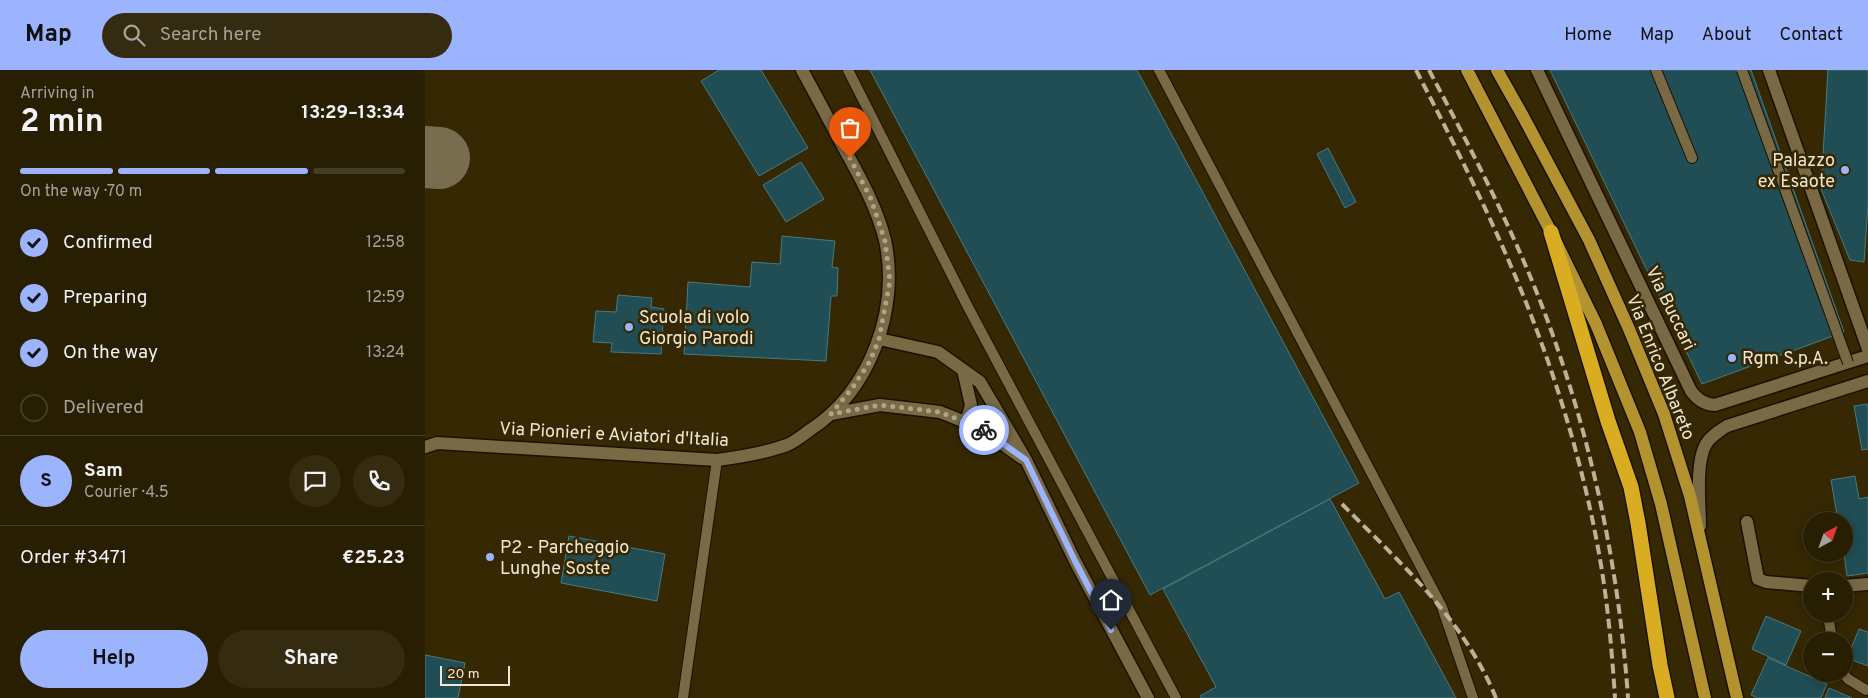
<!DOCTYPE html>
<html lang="en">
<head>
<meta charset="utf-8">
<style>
  :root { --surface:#281e02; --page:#342b11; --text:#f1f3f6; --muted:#a5a299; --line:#443c24; --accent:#9bb4fd }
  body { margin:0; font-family:Overpass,sans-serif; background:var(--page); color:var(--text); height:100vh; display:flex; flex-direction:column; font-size:19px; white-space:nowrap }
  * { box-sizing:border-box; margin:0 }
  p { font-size:16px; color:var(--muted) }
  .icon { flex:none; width:28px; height:28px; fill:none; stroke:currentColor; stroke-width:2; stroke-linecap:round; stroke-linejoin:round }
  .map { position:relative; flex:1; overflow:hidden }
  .drawer { display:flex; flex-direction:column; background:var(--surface); width:425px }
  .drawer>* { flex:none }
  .needle { width:32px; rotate:41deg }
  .fabs { position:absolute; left:1378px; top:442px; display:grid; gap:10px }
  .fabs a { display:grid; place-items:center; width:50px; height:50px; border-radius:50%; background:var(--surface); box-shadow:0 2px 12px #0003,0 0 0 1px var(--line); font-size:25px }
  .scale { position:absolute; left:15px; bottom:12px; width:70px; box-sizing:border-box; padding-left:5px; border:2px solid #efe7d3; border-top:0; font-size:14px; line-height:18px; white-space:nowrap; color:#efe7d3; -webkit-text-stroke:4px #352802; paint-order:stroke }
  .pin { position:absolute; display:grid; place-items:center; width:42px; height:42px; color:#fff; margin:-51px -21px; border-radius:50% 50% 50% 0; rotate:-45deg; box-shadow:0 0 5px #0007 }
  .pin .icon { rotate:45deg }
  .courier { position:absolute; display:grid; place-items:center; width:50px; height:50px; margin:-25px; border:4px solid #9bb4fd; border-radius:50%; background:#fff; color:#222; box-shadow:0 1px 6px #0007 }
  .headline em { font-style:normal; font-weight:700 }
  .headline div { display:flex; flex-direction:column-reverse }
  .headline { display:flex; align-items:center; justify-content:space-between; height:85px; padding:0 20px }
  h1 { font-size:32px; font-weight:700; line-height:38px }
  .bar { display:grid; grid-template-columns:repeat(4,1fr); gap:8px 5px; align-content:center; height:60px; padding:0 20px }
  .bar i { height:6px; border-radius:4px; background:var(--line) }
  .bar .selected { background:var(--accent) }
  .bar p { grid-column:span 4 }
  .line { display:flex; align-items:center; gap:12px; padding:0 20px; border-top:1px solid var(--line) }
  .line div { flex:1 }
  .round { display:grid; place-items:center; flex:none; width:52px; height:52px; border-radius:26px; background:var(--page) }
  ol { padding:0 20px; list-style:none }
  li { display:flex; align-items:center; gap:15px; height:55px }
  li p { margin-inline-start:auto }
  li .icon { padding:5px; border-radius:50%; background:var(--accent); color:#111; stroke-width:4 }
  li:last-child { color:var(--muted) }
  li i { width:28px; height:28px; border:2px solid var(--line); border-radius:50% }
  .action { display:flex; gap:10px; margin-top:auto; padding:10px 20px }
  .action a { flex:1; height:58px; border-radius:30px; background:var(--accent); color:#111; font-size:20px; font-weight:700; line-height:58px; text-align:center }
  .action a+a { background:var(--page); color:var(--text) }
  header { display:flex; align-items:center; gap:30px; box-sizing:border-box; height:70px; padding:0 25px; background:var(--accent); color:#111 }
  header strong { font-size:24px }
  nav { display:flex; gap:28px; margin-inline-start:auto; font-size:18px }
  .search { width:350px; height:45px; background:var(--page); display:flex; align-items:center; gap:12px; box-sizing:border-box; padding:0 18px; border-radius:28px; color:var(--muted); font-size:19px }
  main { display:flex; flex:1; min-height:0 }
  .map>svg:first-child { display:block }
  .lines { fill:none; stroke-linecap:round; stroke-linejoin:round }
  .taxiway { stroke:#786d4e; stroke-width:62 }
  .building { fill:#214d54; stroke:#477a83 }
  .lane-casing { stroke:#1b1100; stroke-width:12 }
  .street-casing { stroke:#1b1100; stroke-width:15 }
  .secondary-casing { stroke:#1b1100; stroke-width:15 }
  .primary-casing { stroke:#1b1100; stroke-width:15 }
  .highway-casing { stroke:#1b1100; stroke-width:18 }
  .lane { stroke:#796a45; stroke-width:10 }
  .street { stroke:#796a45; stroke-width:12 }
  .secondary { stroke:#796a45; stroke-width:12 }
  .primary { stroke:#b39230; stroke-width:12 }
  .highway { stroke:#d9ad22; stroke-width:15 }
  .rail { stroke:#bcb299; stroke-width:4; stroke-dasharray:10 5; stroke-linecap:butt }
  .lane-bridge-casing { stroke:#1b1100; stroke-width:12; stroke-linecap:butt }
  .lane-bridge { stroke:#796a45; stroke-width:10 }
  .done { stroke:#aea48a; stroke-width:5; stroke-dasharray:0 9 }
  .route { stroke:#9bb4fd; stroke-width:6 }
  .poi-dot { fill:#9bb4fd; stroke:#352802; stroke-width:2 }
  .labels { text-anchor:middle; stroke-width:5; stroke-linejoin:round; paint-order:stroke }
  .poi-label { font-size:18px; fill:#efe7d3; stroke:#352802; text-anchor:start }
  .street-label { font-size:18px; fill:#efe7d3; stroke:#352802 }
</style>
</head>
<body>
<header>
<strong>Map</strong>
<div class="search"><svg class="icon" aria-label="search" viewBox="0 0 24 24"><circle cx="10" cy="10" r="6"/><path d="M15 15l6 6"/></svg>Search here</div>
<nav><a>Home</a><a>Map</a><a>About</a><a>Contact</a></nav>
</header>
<main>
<section class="drawer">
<div class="headline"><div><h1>2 min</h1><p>Arriving in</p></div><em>13:29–13:34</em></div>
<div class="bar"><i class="selected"></i><i class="selected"></i><i class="selected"></i><i></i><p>On the way · 70 m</p></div>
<ol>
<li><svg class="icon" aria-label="check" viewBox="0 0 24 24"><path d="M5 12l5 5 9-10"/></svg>Confirmed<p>12:58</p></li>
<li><svg class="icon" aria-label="check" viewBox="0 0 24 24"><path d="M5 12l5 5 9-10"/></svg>Preparing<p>12:59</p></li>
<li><svg class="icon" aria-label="check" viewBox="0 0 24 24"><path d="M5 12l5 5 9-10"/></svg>On the way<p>13:24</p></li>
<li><i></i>Delivered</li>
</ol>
<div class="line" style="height:90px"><b class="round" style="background:var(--accent);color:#111">S</b><div><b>Sam</b><p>Courier · 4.5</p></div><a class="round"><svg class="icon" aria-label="chat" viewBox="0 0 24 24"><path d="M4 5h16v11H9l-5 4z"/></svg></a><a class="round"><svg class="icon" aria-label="phone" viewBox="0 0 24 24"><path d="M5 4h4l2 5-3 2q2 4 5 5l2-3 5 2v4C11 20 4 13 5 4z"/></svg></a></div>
<div class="line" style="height:65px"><div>Order #3471</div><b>€25.23</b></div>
<div class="action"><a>Help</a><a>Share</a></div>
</section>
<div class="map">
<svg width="1443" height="628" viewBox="0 0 1443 628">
  <rect width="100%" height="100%" fill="#352802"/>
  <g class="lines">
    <path class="taxiway" d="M0,87L14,88"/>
  </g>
  <g class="building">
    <path d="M294,0H336L383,78L334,106L276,11Z"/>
    <path d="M445,0H712L934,413L725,525Z"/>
    <path d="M1125,0H1326L1419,262L1277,314Z"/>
    <path d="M1403,0H1443V136L1439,192L1425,190L1396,119Z"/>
    <path d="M903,78L931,132L920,138L892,84Z"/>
    <path d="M376,92L399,129L361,152L338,115Z"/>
    <path d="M357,166L410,171L407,197L413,198L412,226H406L401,291L259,284L263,212L325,217L327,192L355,194Z"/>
    <path d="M193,225L227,228L226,237L239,239L236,284L186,282L187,273L168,272L171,241L191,242Z"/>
    <path d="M1443,334V379L1437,380L1429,336Z"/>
    <path d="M1430,406L1434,429L1443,427V503L1422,506L1419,484V451H1413L1406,410Z"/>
    <path d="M905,429L960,529L974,522L1031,628H776L775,626L791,617L738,519Z"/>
    <path d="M144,466L240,484L232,531L136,513Z"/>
    <path d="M1341,546L1376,561L1361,595L1327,579Z"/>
    <path d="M1434,559L1443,562V596L1422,588Z"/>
    <path d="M0,585L40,593L33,628H0Z"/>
    <path d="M1343,588L1402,614L1396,628H1333L1326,625Z"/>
    <path d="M1404,618L1427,628H1400Z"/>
  </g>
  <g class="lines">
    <g class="lane-casing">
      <g id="lane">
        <path d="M423,0L543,237L751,628"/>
        <path d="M734,0L1017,537L1048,628"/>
        <path d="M1231,0L1267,88"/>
        <path d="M1403,544L1407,571"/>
        <path d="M1419,604L1423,609L1441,620"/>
        <path d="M258,628L292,390"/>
      </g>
    </g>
    <g class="street-casing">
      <g id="street">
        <path d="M1112,0L1266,321C1273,330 1279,334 1290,335L1443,286"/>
        <path d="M1344,0L1443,279"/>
        <path d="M1322,452L1333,509L1341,512L1386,516"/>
        <path d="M1275,456C1275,434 1270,393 1281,374C1286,366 1294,361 1302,356L1443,311"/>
        <path d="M1419,516L1443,514"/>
      </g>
    </g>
    <g class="secondary-casing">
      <g id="secondary">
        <path d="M454,269L513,282L555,312L601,390L650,491L723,628"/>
        <path d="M538,300L546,335L541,353"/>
        <path d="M406,344L455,335L515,342L555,358L597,388"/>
        <path d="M0,377L12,373L292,390C316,387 340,383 362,375C370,372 378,365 385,360C445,321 475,240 460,170C452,138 436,109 420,80C406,54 392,27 377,0"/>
      </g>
    </g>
    <g class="primary-casing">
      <g id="primary">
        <path d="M1042,0L1126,162L1171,254L1215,362L1236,434L1280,628"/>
        <path d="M1072,0L1099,48L1164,170L1204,259L1239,344L1265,426L1312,628"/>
      </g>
    </g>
    <g class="highway-casing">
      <path id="highway" d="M1126,162L1183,351L1206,417L1213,453L1235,595L1242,628"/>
    </g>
    <use href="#lane" class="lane"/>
    <use href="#street" class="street"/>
    <use href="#secondary" class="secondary"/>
    <use href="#primary" class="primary"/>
    <use href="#highway" class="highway"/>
    <g class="rail">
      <path d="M991,0C1034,83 1076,166 1109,253C1138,329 1161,409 1175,489C1183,535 1187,582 1190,628"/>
      <path d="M1004,0C1047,81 1090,163 1122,249C1167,371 1194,498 1203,628"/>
      <path d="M917,434C976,494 1038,548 1071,628"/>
    </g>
    <g class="lane-bridge-casing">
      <path id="lane-bridge" d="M1317,0L1423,293"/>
    </g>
    <use href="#lane-bridge" class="lane-bridge"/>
  </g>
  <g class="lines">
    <path class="done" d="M425,88L446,129L460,171L465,211L454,269L445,291L428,317L406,344L455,335L515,342L559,360"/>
    <path class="route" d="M559,360L601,390L650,491L686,560"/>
  </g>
  <g class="poi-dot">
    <circle cx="1420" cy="100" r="5"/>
    <circle cx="204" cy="257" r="5"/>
    <circle cx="1307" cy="288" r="5"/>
    <circle cx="65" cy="487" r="5"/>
  </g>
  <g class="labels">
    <g class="poi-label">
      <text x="1410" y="96" text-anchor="end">Palazzo<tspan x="1410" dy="21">ex Esaote</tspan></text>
      <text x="214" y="253">Scuola di volo<tspan x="214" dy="21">Giorgio Parodi</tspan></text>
      <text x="1317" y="294">Rgm S.p.A.</text>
      <text x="75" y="483">P2 - Parcheggio<tspan x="75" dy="21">Lunghe Soste</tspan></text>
    </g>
    <g class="street-label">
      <text transform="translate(1246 238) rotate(64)" y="6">Via Buccari</text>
      <text transform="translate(1236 297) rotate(68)" y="6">Via Enrico Albareto</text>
      <text transform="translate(189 364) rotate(3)" y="6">Via Pionieri e Aviatori d'Italia</text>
    </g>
  </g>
</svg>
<div class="fabs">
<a><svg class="needle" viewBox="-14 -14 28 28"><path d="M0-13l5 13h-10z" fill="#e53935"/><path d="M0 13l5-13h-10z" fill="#a5a299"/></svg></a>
<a>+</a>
<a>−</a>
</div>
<div class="scale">20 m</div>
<div class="pin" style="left:425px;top:88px;background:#ea580c"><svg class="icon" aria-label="bag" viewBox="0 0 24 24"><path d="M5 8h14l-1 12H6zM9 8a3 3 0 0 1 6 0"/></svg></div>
<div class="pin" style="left:686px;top:560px;background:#1f2937"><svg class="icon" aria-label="home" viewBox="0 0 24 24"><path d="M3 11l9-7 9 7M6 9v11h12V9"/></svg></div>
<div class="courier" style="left:559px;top:360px"><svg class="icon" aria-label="bike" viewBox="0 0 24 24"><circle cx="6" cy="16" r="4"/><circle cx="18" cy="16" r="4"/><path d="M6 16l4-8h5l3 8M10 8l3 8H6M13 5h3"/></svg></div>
</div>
</main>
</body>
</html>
